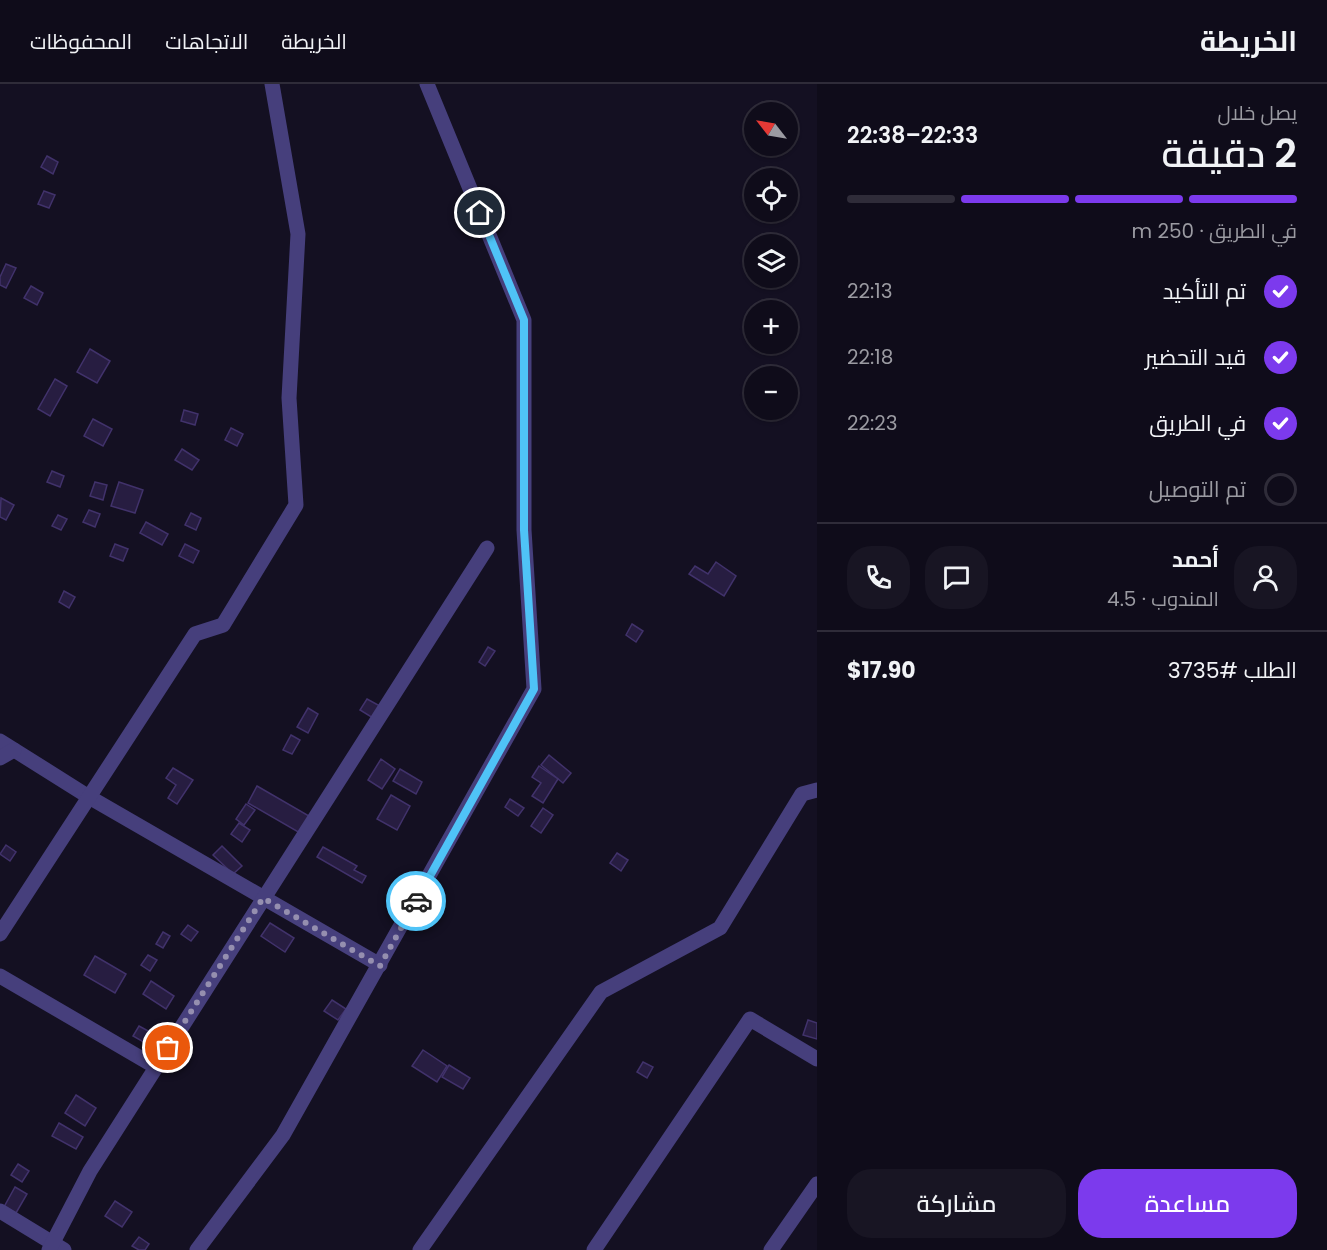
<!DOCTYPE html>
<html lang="ar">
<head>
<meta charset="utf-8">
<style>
  :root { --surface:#0f0c1a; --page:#181523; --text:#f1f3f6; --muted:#9b9ba2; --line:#2f2c39; --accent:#7c3aed }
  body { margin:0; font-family:Poppins,Cairo,sans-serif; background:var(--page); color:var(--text); direction:rtl; height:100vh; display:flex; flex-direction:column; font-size:22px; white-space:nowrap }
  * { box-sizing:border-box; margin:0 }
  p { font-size:20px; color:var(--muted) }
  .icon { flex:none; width:33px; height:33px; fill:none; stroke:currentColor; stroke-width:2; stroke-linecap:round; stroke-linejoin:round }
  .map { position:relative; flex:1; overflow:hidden; direction:ltr }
  .side { display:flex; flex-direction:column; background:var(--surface); width:510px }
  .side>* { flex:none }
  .needle { width:39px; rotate:301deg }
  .tools { position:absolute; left:744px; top:18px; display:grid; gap:12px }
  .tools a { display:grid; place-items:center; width:54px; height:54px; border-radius:50%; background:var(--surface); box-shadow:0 2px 4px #0004,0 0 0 2px var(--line); font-size:30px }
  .pin { position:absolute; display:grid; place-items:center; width:51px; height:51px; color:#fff; margin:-26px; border:3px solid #fff; border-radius:50%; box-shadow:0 2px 6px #0007 }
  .courier { position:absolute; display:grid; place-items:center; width:60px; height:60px; margin:-30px; border:4px solid #4fc3f7; border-radius:50%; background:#fff; color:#222; box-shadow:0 2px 8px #0007 }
  .headline em { font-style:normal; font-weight:600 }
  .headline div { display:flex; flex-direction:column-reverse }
  .headline { display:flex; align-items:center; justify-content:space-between; height:102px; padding:0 30px }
  h1 { font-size:39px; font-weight:600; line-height:45px }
  .bar { display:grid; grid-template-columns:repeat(4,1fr); gap:9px 6px; align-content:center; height:72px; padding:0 30px }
  .bar i { height:8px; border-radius:4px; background:var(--line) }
  .bar .selected { background:var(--accent) }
  .bar p { grid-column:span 4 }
  .line { display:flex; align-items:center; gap:15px; padding:0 30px; border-top:2px solid var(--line) }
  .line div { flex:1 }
  .round { display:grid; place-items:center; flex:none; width:63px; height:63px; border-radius:24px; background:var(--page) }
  ol { padding:0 30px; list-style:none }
  li { display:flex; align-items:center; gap:18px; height:66px }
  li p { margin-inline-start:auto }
  li .icon { padding:6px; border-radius:50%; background:var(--accent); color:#fff; stroke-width:4 }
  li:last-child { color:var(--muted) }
  li i { width:33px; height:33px; border:3px solid var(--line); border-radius:50% }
  .primary-button { display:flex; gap:12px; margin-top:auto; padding:12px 30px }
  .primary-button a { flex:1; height:69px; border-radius:24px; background:var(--accent); color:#fff; font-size:24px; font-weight:600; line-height:69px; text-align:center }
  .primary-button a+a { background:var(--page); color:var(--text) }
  header { display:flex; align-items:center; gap:36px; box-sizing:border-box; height:84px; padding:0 30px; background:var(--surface); border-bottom:2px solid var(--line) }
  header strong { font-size:28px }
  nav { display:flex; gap:33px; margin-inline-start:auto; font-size:21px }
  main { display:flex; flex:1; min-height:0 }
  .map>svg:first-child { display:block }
  .building { fill:#271d41; stroke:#41326b; stroke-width:1.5 }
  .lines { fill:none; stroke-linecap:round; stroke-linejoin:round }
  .minor { stroke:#463f7c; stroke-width:15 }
  .done { stroke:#958faf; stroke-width:6; stroke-dasharray:0 10.8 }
  .route { stroke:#4fc3f7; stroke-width:8 }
</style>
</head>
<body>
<header>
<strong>الخريطة</strong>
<nav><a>الخريطة</a><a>الاتجاهات</a><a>المحفوظات</a></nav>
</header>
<main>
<section class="side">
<div class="headline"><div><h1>2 دقيقة</h1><p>يصل خلال</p></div><em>22:33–22:38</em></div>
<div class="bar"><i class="selected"></i><i class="selected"></i><i class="selected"></i><i></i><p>في الطريق · 250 m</p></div>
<ol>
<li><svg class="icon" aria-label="check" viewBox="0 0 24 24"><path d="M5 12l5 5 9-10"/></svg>تم التأكيد<p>22:13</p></li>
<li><svg class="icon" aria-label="check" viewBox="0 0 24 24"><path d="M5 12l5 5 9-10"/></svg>قيد التحضير<p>22:18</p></li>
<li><svg class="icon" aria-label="check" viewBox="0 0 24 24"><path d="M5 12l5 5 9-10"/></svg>في الطريق<p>22:23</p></li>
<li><i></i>تم التوصيل</li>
</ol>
<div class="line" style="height:108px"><a class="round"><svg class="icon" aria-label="person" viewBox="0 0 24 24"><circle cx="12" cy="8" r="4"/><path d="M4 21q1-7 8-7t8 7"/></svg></a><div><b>أحمد</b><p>المندوب · 4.5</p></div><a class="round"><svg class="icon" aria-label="chat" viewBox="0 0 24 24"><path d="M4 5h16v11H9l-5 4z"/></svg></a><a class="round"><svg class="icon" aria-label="phone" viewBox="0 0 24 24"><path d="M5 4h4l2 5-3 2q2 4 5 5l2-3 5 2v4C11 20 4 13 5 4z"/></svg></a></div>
<div class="line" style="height:78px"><div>الطلب #3735</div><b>$17.90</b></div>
<div class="primary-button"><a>مساعدة</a><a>مشاركة</a></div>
</section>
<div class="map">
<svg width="817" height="1166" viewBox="0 0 817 1166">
  <rect width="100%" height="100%" fill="#141022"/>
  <g class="building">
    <path d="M47,72L58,78L53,90L41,83Z"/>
    <path d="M44,107L55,111L49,124L38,120Z"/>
    <path d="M6,180L16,184L6,204L0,201V193Z"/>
    <path d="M31,202L43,209L37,221L24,214Z"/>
    <path d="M90,265L110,277L97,299L77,288Z"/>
    <path d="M55,295L67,302L50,332L38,325Z"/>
    <path d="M184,326L198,330L195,341L181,337Z"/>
    <path d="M93,335L112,345L103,362L84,352Z"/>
    <path d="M231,344L243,350L237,362L225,356Z"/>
    <path d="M182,365L199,376L192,386L175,376Z"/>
    <path d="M52,387L64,392L60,403L47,398Z"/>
    <path d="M95,398L107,401L103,416L90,412Z"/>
    <path d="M119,398L143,406L135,429L111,422Z"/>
    <path d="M1,414L14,421L6,436L0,433Z"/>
    <path d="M89,426L100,430L95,443L83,438Z"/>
    <path d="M191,429L201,434L196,446L185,441Z"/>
    <path d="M58,431L67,435L61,446L52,442Z"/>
    <path d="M146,438L168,450L162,461L140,449Z"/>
    <path d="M115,460L128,465L123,477L110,472Z"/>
    <path d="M185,460L199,467L193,479L179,472Z"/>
    <path d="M716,478L736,492L724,512L689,490L695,482L708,490Z"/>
    <path d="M64,507L75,513L69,524L59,518Z"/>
    <path d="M632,540L643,547L636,558L626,551Z"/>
    <path d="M488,563L495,567L485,582L479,578Z"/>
    <path d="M367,615L380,622L373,634L360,626Z"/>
    <path d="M308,624L318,630L308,649L297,643Z"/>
    <path d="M291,651L300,656L292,670L283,666Z"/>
    <path d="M549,671L571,689L563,699L541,681Z"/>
    <path d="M381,675L395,685L382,705L368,696Z"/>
    <path d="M539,682L558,695L543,719L532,712L541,699L532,693Z"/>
    <path d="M173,684L193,696L177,720L168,714L176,701L166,694Z"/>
    <path d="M400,685L422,698L416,710L393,697Z"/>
    <path d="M257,702L309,732L300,749L248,719Z"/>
    <path d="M391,711L410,722L397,746L377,735Z"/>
    <path d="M510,715L524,724L518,732L505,723Z"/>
    <path d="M246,720L255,726L244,741L236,735Z"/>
    <path d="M543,724L553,731L541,749L531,742Z"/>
    <path d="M239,739L250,746L242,758L231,750Z"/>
    <path d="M6,761L16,768L10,777L0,770Z"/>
    <path d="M222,762L242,782L233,790L213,771Z"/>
    <path d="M323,763L357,782L354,786L366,792L362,799L317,773Z"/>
    <path d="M617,769L628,776L621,787L610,779Z"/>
    <path d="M270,839L294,854L285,868L261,852Z"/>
    <path d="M188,841L198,848L191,857L181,850Z"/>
    <path d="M163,848L170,852L163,864L156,860Z"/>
    <path d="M148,871L157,876L150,887L141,881Z"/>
    <path d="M95,872L126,890L115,909L84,891Z"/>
    <path d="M151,897L174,912L166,925L143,910Z"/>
    <path d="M332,916L346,925L338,936L324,927Z"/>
    <path d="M808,936L817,939V955L803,951Z"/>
    <path d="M139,942L152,949L147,960L133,952Z"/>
    <path d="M423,966L447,982L437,998L412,982Z"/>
    <path d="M643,978L653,983L647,994L637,988Z"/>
    <path d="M449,981L470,994L463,1005L442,993Z"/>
    <path d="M76,1011L96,1024L85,1042L65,1029Z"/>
    <path d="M59,1039L83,1053L76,1065L52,1052Z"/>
    <path d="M18,1080L29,1087L22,1098L11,1091Z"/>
    <path d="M15,1103L27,1110L16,1129L4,1123Z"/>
    <path d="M115,1117L132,1128L122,1143L105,1132Z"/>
    <path d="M139,1153L149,1160L145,1166H139L132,1162Z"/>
  </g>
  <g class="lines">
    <g class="minor">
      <path d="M0,657L89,713L380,881"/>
      <path d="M0,674L14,666"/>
      <path d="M0,850L195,550L223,541L296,421L289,314L298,150L272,0"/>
      <path d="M0,892L156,983"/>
      <path d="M0,1127L64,1166"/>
      <path d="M49,1166L90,1087L487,464"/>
      <path d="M197,1166L283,1051L534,605L524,446V236L427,0"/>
      <path d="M420,1166L601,908L720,844L802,710L817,706"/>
      <path d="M594,1166L750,935L817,975"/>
      <path d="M771,1166L817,1100"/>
    </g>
  </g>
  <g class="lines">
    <path class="done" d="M168,964L263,814L380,882L416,817"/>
    <path class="route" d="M416,817L534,605L524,446V236L480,129"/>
  </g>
</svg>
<div class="tools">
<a><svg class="needle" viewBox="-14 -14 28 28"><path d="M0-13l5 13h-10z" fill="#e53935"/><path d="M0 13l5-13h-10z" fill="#9b9ba2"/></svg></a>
<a><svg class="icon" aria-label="locate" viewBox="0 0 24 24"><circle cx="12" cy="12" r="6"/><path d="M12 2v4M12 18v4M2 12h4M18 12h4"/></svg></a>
<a><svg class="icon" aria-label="layers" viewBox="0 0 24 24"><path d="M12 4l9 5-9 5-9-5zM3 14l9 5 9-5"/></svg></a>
<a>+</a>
<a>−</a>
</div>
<div class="pin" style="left:168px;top:964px;background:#ea580c"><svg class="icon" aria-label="bag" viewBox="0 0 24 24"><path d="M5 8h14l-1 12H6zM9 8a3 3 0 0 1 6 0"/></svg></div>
<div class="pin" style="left:480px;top:129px;background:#1f2937"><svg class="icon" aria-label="home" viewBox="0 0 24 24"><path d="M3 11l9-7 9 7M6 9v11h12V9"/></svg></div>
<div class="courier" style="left:416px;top:817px"><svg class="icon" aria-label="car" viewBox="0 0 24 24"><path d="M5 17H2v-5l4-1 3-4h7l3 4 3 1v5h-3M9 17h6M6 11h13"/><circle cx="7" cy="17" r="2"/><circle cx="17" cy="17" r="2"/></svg></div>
</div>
</main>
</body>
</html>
